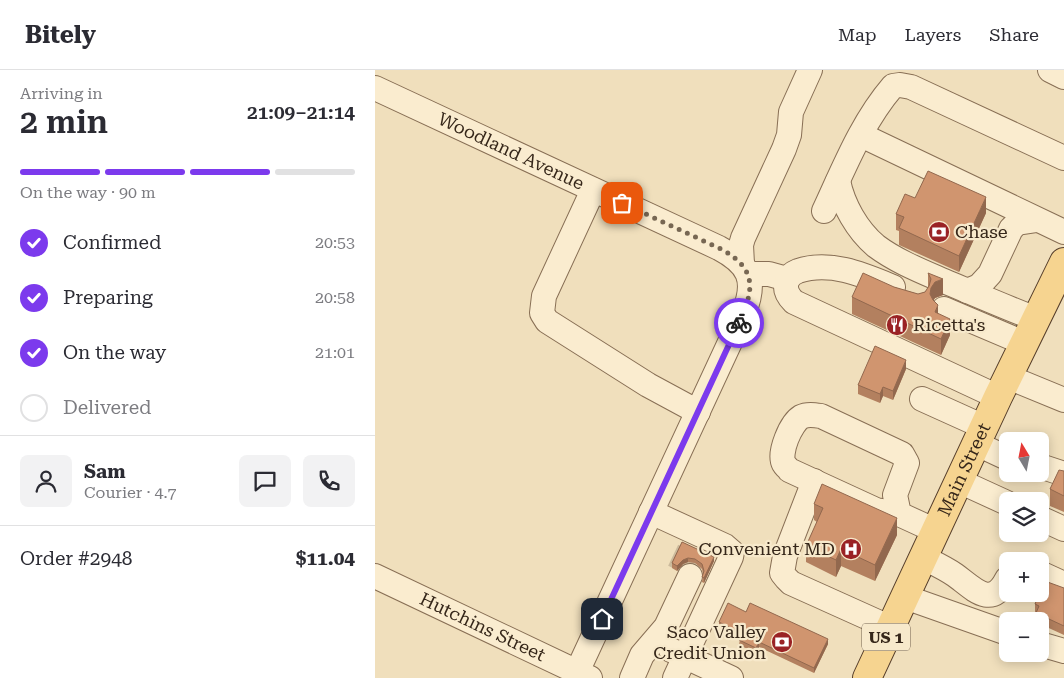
<!DOCTYPE html>
<html lang="en">
<head>
<meta charset="utf-8">
<style>
  :root { --surface:#fff; --page:#f2f2f3; --text:#2b2b33; --muted:#7c7c81; --line:#e1e1e2; --accent:#7c3aed }
  body { margin:0; font-family:"Roboto Serif",serif; background:var(--page); color:var(--text); height:100vh; display:flex; flex-direction:column; font-size:19px; white-space:nowrap }
  * { box-sizing:border-box; margin:0 }
  p { font-size:16px; color:var(--muted) }
  .icon { flex:none; width:28px; height:28px; fill:none; stroke:currentColor; stroke-width:2; stroke-linecap:round; stroke-linejoin:round }
  .map { position:relative; flex:1; overflow:hidden }
  .sheet { display:flex; flex-direction:column; background:var(--surface); width:375px }
  .sheet>* { flex:none }
  .needle { width:32px; rotate:350deg }
  .tools { position:absolute; left:624px; top:362px; display:grid; gap:10px }
  .tools a { display:grid; place-items:center; width:50px; height:50px; border-radius:8px; background:var(--surface); box-shadow:0 2px 12px #0003; font-size:25px }
  .pin { position:absolute; display:grid; place-items:center; width:42px; height:42px; color:#fff; margin:-21px; border-radius:10px; box-shadow:0 2px 8px #0006 }
  .courier { position:absolute; display:grid; place-items:center; width:50px; height:50px; margin:-25px; border:4px solid #7c3aed; border-radius:50%; background:#fff; color:#222; box-shadow:0 1px 6px #0007 }
  .head em { font-style:normal; font-weight:600 }
  .head div { display:flex; flex-direction:column-reverse }
  .head { display:flex; align-items:center; justify-content:space-between; height:85px; padding:0 20px }
  h1 { font-size:32px; font-weight:600; line-height:38px }
  .bar { display:grid; grid-template-columns:repeat(4,1fr); gap:8px 5px; align-content:center; height:60px; padding:0 20px }
  .bar i { height:6px; border-radius:4px; background:var(--line) }
  .bar .selected { background:var(--accent) }
  .bar p { grid-column:span 4 }
  .line { display:flex; align-items:center; gap:12px; padding:0 20px; border-top:1px solid var(--line) }
  .line div { flex:1 }
  .round { display:grid; place-items:center; flex:none; width:52px; height:52px; border-radius:8px; background:var(--page) }
  ol { padding:0 20px; list-style:none }
  li { display:flex; align-items:center; gap:15px; height:55px }
  li p { margin-inline-start:auto }
  li .icon { padding:5px; border-radius:50%; background:var(--accent); color:#fff; stroke-width:4 }
  li:last-child { color:var(--muted) }
  li i { width:28px; height:28px; border:2px solid var(--line); border-radius:50% }
  header { display:flex; align-items:center; gap:30px; box-sizing:border-box; height:70px; padding:0 25px; background:var(--surface); border-bottom:1px solid var(--line) }
  header strong { font-size:24px }
  nav { display:flex; gap:28px; margin-inline-start:auto; font-size:18px }
  main { display:flex; flex:1; min-height:0 }
  .map>svg:first-child { display:block }
  .lines { fill:none; stroke-linecap:round; stroke-linejoin:round }
  .minor-tunnel { stroke:#cbba9c; stroke-width:24; stroke-dasharray:24 12; stroke-linecap:butt }
  .minor-casing { stroke:#886f55; stroke-width:26 }
  .major-casing { stroke:#553d2a; stroke-width:30 }
  .minor { stroke:#faeccf; stroke-width:24 }
  .major { stroke:#f6d490; stroke-width:28 }
  .wall { fill:#b3805f }
  .shaded-wall { fill:#92684e }
  .building { fill:#d0956f; stroke:#92684e }
  .done { stroke:#776753; stroke-width:5; stroke-dasharray:0 9 }
  .route { stroke:#7c3aed; stroke-width:6 }
  .labels { text-anchor:middle; stroke-width:4.5; stroke-linejoin:round; paint-order:stroke }
  .shield { fill:#f7e9cb; stroke:#70614f; stroke-width:1 }
  .shield-label { font-size:16px; font-weight:bold; fill:#36271a }
  .street-label { font-size:18px; fill:#36271a; stroke:#f7e9cb }
  .poi-label { font-size:18px; fill:#36271a; stroke:#f7e9cb; text-anchor:start }
</style>
</head>
<body>
<header>
<strong>Bitely</strong>
<nav><a>Map</a><a>Layers</a><a>Share</a></nav>
</header>
<main>
<section class="sheet">
<div class="head"><div><h1>2 min</h1><p>Arriving in</p></div><em>21:09–21:14</em></div>
<div class="bar"><i class="selected"></i><i class="selected"></i><i class="selected"></i><i></i><p>On the way · 90 m</p></div>
<ol>
<li><svg class="icon" aria-label="check" viewBox="0 0 24 24"><path d="M5 12l5 5 9-10"/></svg>Confirmed<p>20:53</p></li>
<li><svg class="icon" aria-label="check" viewBox="0 0 24 24"><path d="M5 12l5 5 9-10"/></svg>Preparing<p>20:58</p></li>
<li><svg class="icon" aria-label="check" viewBox="0 0 24 24"><path d="M5 12l5 5 9-10"/></svg>On the way<p>21:01</p></li>
<li><i></i>Delivered</li>
</ol>
<div class="line" style="height:90px"><a class="round"><svg class="icon" aria-label="person" viewBox="0 0 24 24"><circle cx="12" cy="8" r="4"/><path d="M4 21q1-7 8-7t8 7"/></svg></a><div><b>Sam</b><p>Courier · 4.7</p></div><a class="round"><svg class="icon" aria-label="chat" viewBox="0 0 24 24"><path d="M4 5h16v11H9l-5 4z"/></svg></a><a class="round"><svg class="icon" aria-label="phone" viewBox="0 0 24 24"><path d="M5 4h4l2 5-3 2q2 4 5 5l2-3 5 2v4C11 20 4 13 5 4z"/></svg></a></div>
<div class="line" style="height:65px"><div>Order #2948</div><b>$11.04</b></div>
</section>
<div class="map">
<svg width="689" height="608" viewBox="0 0 689 608">
  <rect width="100%" height="100%" fill="#f0dfbc"/>
  <g class="lines">
    <path class="minor-tunnel" d="M304,501L314,480"/>
    <g class="minor-casing">
      <g id="minor">
        <path d="M675,0L689,7"/>
        <path id="s1" d="M0,18L344,178C374,194 382,210 369,242L202,602"/>
        <path d="M486,65L689,162"/>
        <path d="M463,111C468,135 482,160 501,176C521,191 546,201 569,211C600,224 630,237 661,249"/>
        <path d="M218,120L169,226L167,243L172,251L273,315L323,342"/>
        <path d="M449,141C469,98 487,52 518,16L525,15L536,17L689,88"/>
        <path d="M367,194L366,175L368,168L409,79L414,65L416,42L435,0"/>
        <path d="M374,204H394L412,209"/>
        <path d="M518,217C489,205 455,190 423,201C418,203 414,206 412,211C409,219 413,226 419,232L623,327"/>
        <path d="M592,221L604,216L615,204L636,159L642,153L662,150"/>
        <path d="M569,239L649,273"/>
        <path d="M633,307L689,330"/>
        <path d="M547,329L609,357"/>
        <path d="M602,374L632,388"/>
        <path d="M665,396L689,404"/>
        <path d="M439,411L410,486L407,503L411,508L416,513L516,558"/>
        <path d="M584,411L632,433"/>
        <path d="M276,442L350,476L357,482L356,487L300,608"/>
        <path d="M524,444L520,425L532,393L527,384L446,346C439,345 432,344 426,347C416,353 403,383 409,394C410,396 413,398 414,400L501,440L524,444L561,461"/>
        <path d="M665,448L689,459"/>
        <path d="M549,488C559,493 570,498 580,505C598,518 616,540 632,509"/>
        <path d="M665,503L689,514"/>
        <path id="s2" d="M0,506L215,608"/>
        <path d="M530,527L632,563"/>
        <path d="M665,574L689,581"/>
        <path d="M296,580L356,608"/>
        <path d="M257,608L267,585L291,557L315,506"/>
      </g>
    </g>
    <g class="major-casing">
      <g id="major">
        <path id="s3" d="M492,608L623,327L689,192"/>
      </g>
    </g>
    <use href="#minor" class="minor"/>
    <use href="#major" class="major"/>
  </g>
  <g class="wall">
    <path d="M540,128L611,143L584,202L524,175V161L521,160V144Z"/>
    <path d="M553,203L568,225L560,228L558,231L563,244L575,265L566,285L477,244V227L519,217L543,224L550,222L553,218Z"/>
    <path d="M531,299L518,330L508,326L505,333L483,324V315Z"/>
    <path d="M689,401V442L675,436V419Z"/>
    <path d="M439,434L522,465L500,511L466,496L461,507L431,492V476L442,452L439,450Z"/>
    <path d="M307,472L339,491L329,513L327,512L328,504L327,499L320,493L313,492L308,494L302,501L297,498V493Z"/>
    <path d="M689,518V565L665,554V551H661V544L660,543V534L661,531V524H665Z"/>
    <path d="M344,552L453,574L439,603L384,577L381,583L364,575L365,569L362,567V565L344,557Z"/>
  </g>
  <g class="shaded-wall">
    <path d="M611,127V143L584,202V186Z"/>
    <path d="M568,209V225L560,228L556,234L555,224L556,218L560,212Z"/>
    <path d="M563,235V251L560,242Z"/>
    <path d="M575,249V265L566,285V269Z"/>
    <path d="M531,290V299L518,330V321Z"/>
    <path d="M508,317V326L505,333V324Z"/>
    <path d="M522,448V465L500,511V495Z"/>
    <path d="M466,479V496L461,507V490Z"/>
    <path d="M339,487V491L329,513V508Z"/>
    <path d="M313,488V492L308,494L302,501V496L308,490Z"/>
    <path d="M453,569V574L439,603V598Z"/>
    <path d="M384,572V577L381,583V578Z"/>
  </g>
  <g class="building">
    <path d="M553,101L611,127L584,186L524,158L529,147L521,144L530,124L540,128Z"/>
    <path d="M488,203L519,217L543,224L550,222L554,216L556,209L553,203L568,209L560,212L556,218L555,224L558,230L563,235L560,242L575,249L566,269L477,227Z"/>
    <path d="M500,276L531,290L518,321L508,317L505,324L483,315Z"/>
    <path d="M684,400L689,401V426L675,419Z"/>
    <path d="M447,414L522,448L500,495L466,479L461,490L431,476L448,438L439,434Z"/>
    <path d="M307,472L339,487L329,508L327,507L329,501L327,494L320,489L313,488L308,490L302,496L297,493Z"/>
    <path d="M667,510L689,518V556L661,543L664,536L660,534L664,525L662,524H665V515Z"/>
    <path d="M353,533L371,542L375,533L453,569L439,598L384,572L381,578L364,570L367,565L362,562V561L344,552Z"/>
  </g>
  <g class="lines">
    <path class="done" d="M247,133L344,178C382,198 380,218 364,253"/>
    <path class="route" d="M227,549L364,253"/>
  </g>
  <defs>
    <g id="bank-disc" transform="scale(1.125)"><circle r="9.5" fill="#9a2225" stroke="#f7e9cb"/><path d="M-6-4H6V4H-6ZM0-2.3a2.3 2.3 0 1 0 0 4.6a2.3 2.3 0 1 0 0-4.6Z" fill="#fff"/></g>
    <g id="restaurant-disc" transform="scale(1.125)"><circle r="9.5" fill="#9a2225" stroke="#f7e9cb"/><path d="M-5-6h1v4h1v-4h1v4h1v-4h1v5L-1.5 .5V6h-2V.5L-5-1ZM5-6V6H3V1.5H1.5Q1.5-4 5-6Z" fill="#fff"/></g>
    <g id="hospital-disc" transform="scale(1.125)"><circle r="9.5" fill="#9a2225" stroke="#f7e9cb"/><path d="M-5-5h3v3.5h4V-5h3V5h-3V1.5h-4V5h-3Z" fill="#fff"/></g>
  </defs>
  <g fill-rule="evenodd">
    <use href="#bank-disc" x="564" y="162"/>
    <use href="#restaurant-disc" x="522" y="255"/>
    <use href="#hospital-disc" x="476" y="479"/>
    <use href="#bank-disc" x="407" y="572"/>
  </g>
  <g class="labels">
    <rect class="shield" x="487" y="553.5" width="48" height="27" rx="4"/>
    <g class="shield-label">
      <text x="511" y="573">US 1</text>
    </g>
    <g class="street-label">
      <text dy="6" stroke="none"><textPath href="#s1" startOffset="150">Woodland Avenue</textPath></text>
      <text dy="6" stroke="none"><textPath href="#s3" startOffset="230">Main Street</textPath></text>
      <text dy="6" stroke="none"><textPath href="#s2" startOffset="119">Hutchins Street</textPath></text>
    </g>
    <g class="poi-label">
      <text x="580" y="168">Chase</text>
      <text x="538" y="261">Ricetta's</text>
      <text x="460" y="485" text-anchor="end">Convenient MD</text>
      <text x="391" y="568" text-anchor="end">Saco Valley<tspan x="391" dy="21">Credit Union</tspan></text>
    </g>
  </g>
</svg>
<div class="tools">
<a><svg class="needle" viewBox="-14 -14 28 28"><path d="M0-13l5 13h-10z" fill="#e53935"/><path d="M0 13l5-13h-10z" fill="#7c7c81"/></svg></a>
<a><svg class="icon" aria-label="layers" viewBox="0 0 24 24"><path d="M12 4l9 5-9 5-9-5zM3 14l9 5 9-5"/></svg></a>
<a>+</a>
<a>−</a>
</div>
<div class="pin" style="left:247px;top:133px;background:#ea580c"><svg class="icon" aria-label="bag" viewBox="0 0 24 24"><path d="M5 8h14l-1 12H6zM9 8a3 3 0 0 1 6 0"/></svg></div>
<div class="pin" style="left:227px;top:549px;background:#1f2937"><svg class="icon" aria-label="home" viewBox="0 0 24 24"><path d="M3 11l9-7 9 7M6 9v11h12V9"/></svg></div>
<div class="courier" style="left:364px;top:253px"><svg class="icon" aria-label="bike" viewBox="0 0 24 24"><circle cx="6" cy="16" r="4"/><circle cx="18" cy="16" r="4"/><path d="M6 16l4-8h5l3 8M10 8l3 8H6M13 5h3"/></svg></div>
</div>
</main>
</body>
</html>
